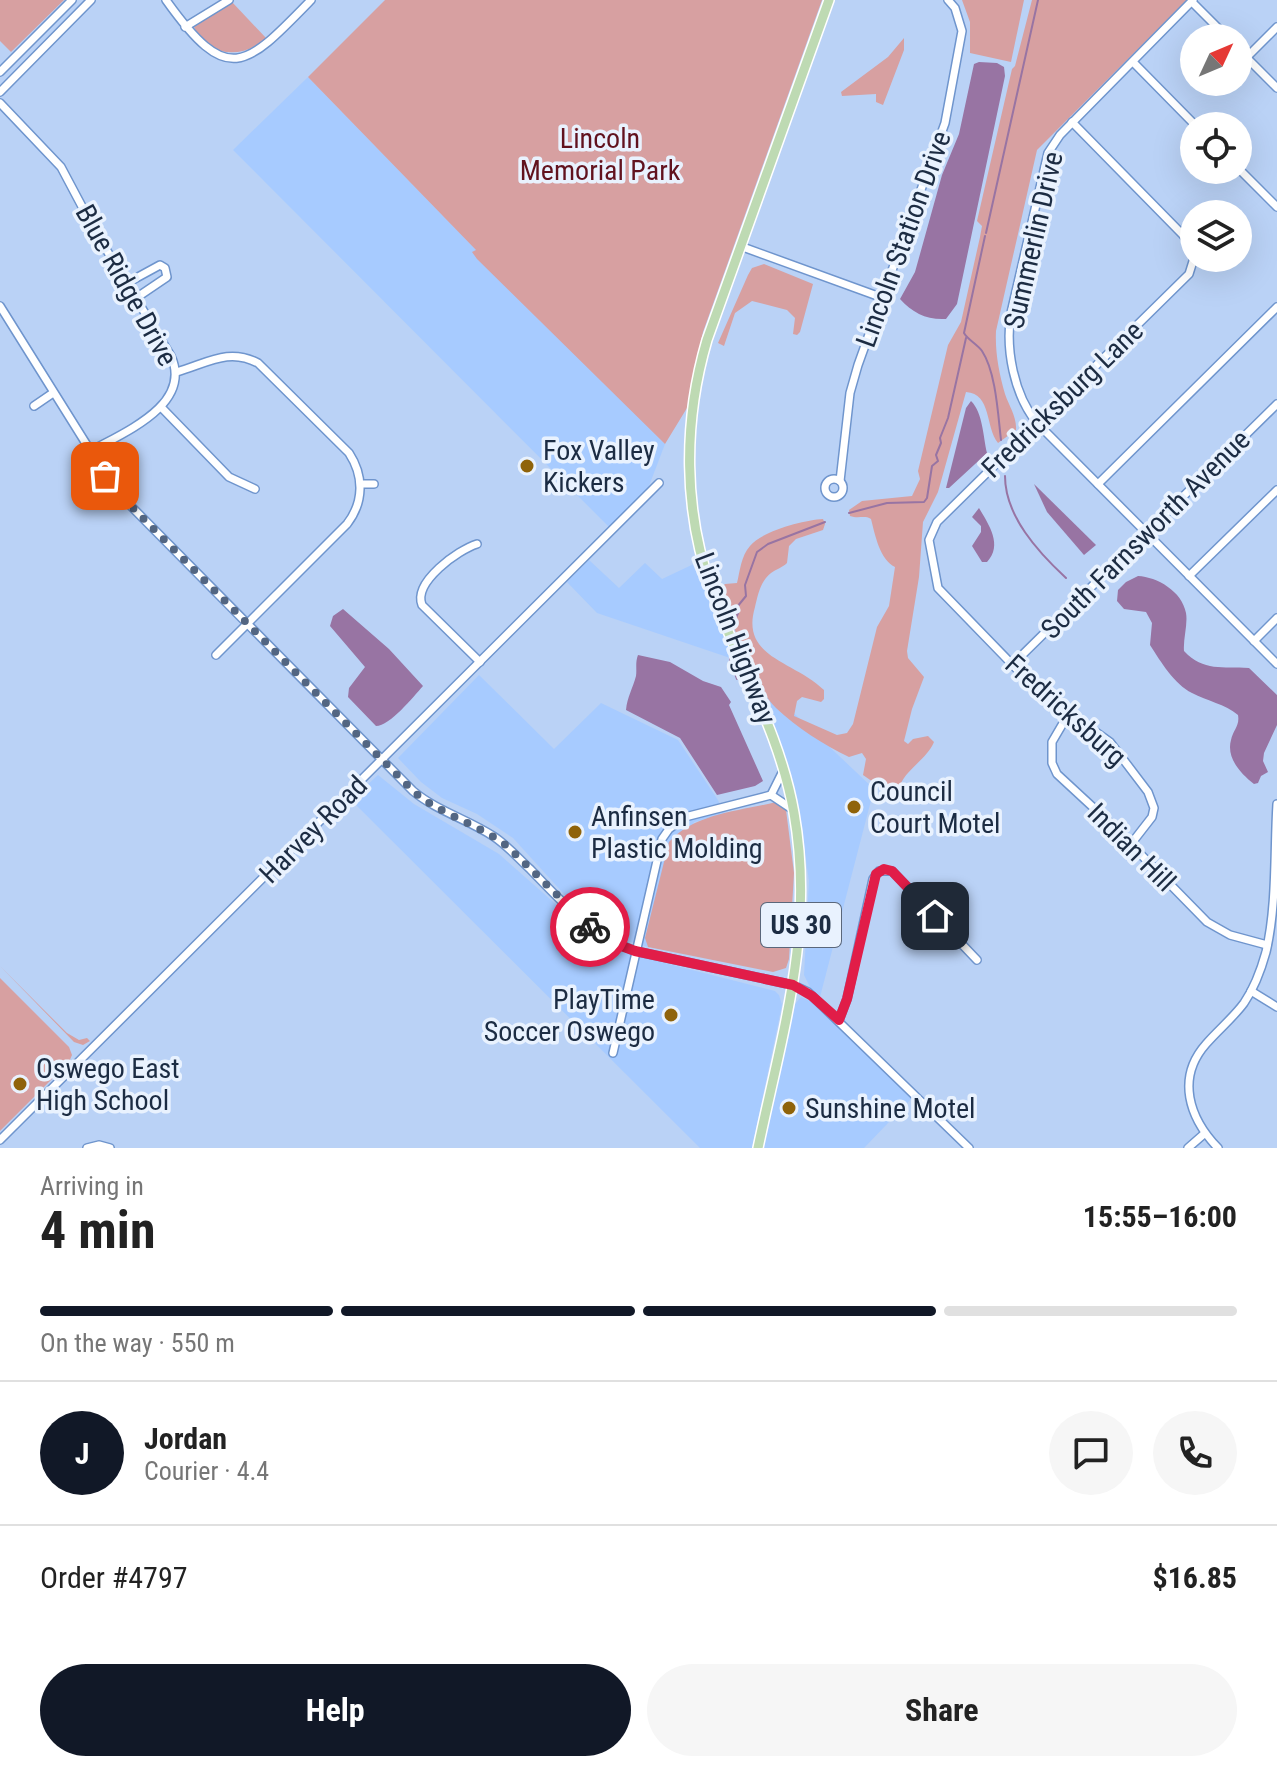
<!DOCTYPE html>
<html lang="en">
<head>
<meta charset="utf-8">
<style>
  :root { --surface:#fff; --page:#f6f6f6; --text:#222; --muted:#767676; --line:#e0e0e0; --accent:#111827 }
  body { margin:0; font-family:"Roboto Condensed",sans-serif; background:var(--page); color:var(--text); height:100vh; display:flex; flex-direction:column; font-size:30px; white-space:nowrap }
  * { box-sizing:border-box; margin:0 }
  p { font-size:26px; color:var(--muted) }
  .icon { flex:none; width:44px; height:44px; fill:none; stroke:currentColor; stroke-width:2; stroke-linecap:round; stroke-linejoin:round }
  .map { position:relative; height:1148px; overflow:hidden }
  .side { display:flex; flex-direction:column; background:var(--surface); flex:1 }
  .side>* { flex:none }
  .needle { width:52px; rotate:46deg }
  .controls { position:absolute; left:1180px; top:24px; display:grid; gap:16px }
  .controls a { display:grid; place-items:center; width:72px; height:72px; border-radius:50%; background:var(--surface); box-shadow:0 8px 32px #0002; font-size:40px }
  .pin { position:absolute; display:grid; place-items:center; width:68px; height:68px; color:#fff; margin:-34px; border-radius:16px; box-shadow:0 4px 12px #0006 }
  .courier { position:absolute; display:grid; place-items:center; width:80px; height:80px; margin:-40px; border:6px solid #e11d48; border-radius:50%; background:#fff; color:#222; box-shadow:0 2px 10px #0007 }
  .head em { font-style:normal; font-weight:700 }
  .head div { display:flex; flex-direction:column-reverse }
  .head { display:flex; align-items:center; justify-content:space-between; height:136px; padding:0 40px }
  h1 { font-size:52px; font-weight:700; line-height:60px }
  .bar { display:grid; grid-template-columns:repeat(4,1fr); gap:12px 8px; align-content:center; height:96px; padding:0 40px }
  .bar i { height:10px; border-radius:6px; background:var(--line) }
  .bar .active { background:var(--accent) }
  .bar p { grid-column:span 4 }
  .line { display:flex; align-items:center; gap:20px; padding:0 40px; border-top:2px solid var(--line) }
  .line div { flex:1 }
  .round { display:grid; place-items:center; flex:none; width:84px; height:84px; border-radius:42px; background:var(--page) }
  .button { display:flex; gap:16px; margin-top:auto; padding:16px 40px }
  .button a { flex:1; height:92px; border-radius:48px; background:var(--accent); color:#fff; font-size:32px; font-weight:700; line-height:92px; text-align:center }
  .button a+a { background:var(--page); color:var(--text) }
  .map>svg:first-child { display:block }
  .built { fill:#a7cbff }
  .green { fill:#d7a0a1 }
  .water { fill:#9874a3 }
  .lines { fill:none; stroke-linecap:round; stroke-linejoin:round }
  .stream { stroke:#9874a3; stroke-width:2 }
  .minor-casing { stroke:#6f95cd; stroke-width:10 }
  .major-casing { stroke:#fff; stroke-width:12 }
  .minor { stroke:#fff; stroke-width:7 }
  .major { stroke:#bedab3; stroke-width:9 }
  .done { stroke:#536682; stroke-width:8; stroke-dasharray:0 14.4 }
  .route { stroke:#e11d48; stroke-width:10 }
  .poi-dot { fill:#8f630a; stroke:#e9f2fe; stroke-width:3 }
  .labels { text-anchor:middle; stroke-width:7; stroke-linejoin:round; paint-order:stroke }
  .shield { fill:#e9f2fe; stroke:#5a677b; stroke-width:2 }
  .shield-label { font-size:26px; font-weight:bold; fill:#1c2c43 }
  .park-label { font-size:28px; fill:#61121e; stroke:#e9f2fe }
  .street-label { font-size:28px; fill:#1c2c43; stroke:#e9f2fe }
  .poi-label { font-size:28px; fill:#1c2c43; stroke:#e9f2fe; text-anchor:start }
</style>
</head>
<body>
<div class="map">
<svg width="1277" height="1148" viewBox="0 0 1277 1148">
  <rect width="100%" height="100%" fill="#bad2f6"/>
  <g class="built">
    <path d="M308,77L665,444L649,486L613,531L233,150Z"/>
    <path d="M589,560L619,588L645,563L662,579L698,562L739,661L597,613L567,582Z"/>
    <path d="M479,675L554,749L601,703L678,740L716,797L726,814L694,822L646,938L648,947L623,940L599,928L583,915L513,838L477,814L442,798L421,782L398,758Z"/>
    <path d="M761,695L780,700L874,789L820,997L811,989L804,975L809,881L798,806L778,736Z"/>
    <path d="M378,775L414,804L499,854L576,922L606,944L645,958L775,991L779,995L782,1005L752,1148H700L351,800Z"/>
    <path d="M801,997L819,1005L913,1097L864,1148H763L795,1004Z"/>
  </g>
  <g class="green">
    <path d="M0,0H64L11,52L0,41Z"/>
    <path d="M385,0H822L703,332L687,408L665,444L477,259L472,252L476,250L308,77Z"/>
    <path d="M962,0H1024L1011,62L970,53V22Z"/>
    <path d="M1032,0H1187L1037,150L996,331C995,353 999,373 1005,394C1009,406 1017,417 1016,430L998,443C985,427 992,394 966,392L938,492L923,522L919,577L907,651L908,658L924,677L912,709L904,741L908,744L913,739L928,736L934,742C926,761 903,770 898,791L895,786L886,791L863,775L866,759L862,753L849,757C824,745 796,727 776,708C753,686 731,619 720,589L725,584L737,583C740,571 741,556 750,546C762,531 804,520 823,519L825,524L823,530L796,539L789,546L787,563C782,568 776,569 771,573C760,582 758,595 755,607C740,658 793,660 824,690V699L821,702L802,697L797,701L794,716L837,735L847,733L853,724L877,627L889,606L895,567C880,560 875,535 871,519C865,515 858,519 850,516L849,510L862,501L912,496L920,479L918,471L948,345L961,322L980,237L982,226L977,221L1012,69L1015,66Z"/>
    <path d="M232,2L266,38C242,60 208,57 194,27L196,23Z"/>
    <path d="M904,38V50L883,105L876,102V94L842,96L841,92L888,57Z"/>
    <path d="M764,264L813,284L800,332L797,335L793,334L795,318L787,310L752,301L735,313L724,346L718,343L748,275L752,268Z"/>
    <path d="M776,802L786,810L794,873L789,959L786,968L773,972L648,947L645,938L669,842C695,813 740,811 776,802Z"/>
    <path d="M0,966L67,1033L79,1040L87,1038L90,1041L83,1045L74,1042Z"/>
    <path d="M0,978L69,1047L72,1055L69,1062L0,1131Z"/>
  </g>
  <g class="water">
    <path d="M979,62L997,63L1004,67L1005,76L957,304L946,319C926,320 913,313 900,299L915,272L942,175L959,134L974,64Z"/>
    <path d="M971,401C983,413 983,436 987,453L949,488H946L966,408Z"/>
    <path d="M1034,484L1096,545L1084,555L1047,512Z"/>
    <path d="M979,508C989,525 1003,545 987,562H982L972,546L981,532V526L972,517Z"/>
    <path d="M1138,576C1157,577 1182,591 1186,613C1188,624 1183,639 1184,651C1204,672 1222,666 1249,668L1277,695V725L1264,753L1263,761L1268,772L1261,776L1258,783L1254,784C1241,774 1226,758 1231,740C1233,730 1240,726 1238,715C1225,704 1207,701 1192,693C1174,684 1161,662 1150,645L1152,623L1146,612L1124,609L1117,601L1118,590L1126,582Z"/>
    <path d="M343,609L389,649L423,686C413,697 390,726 376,726L348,697L349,688L365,667L330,626L333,616Z"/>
    <path d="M638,655L670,662L703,681L721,687L731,702L729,705L763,781L755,786L717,795L680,738L626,710C627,697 633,688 636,676C637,668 635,663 638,655Z"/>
  </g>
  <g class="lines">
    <g class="stream">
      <path d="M986,233L1038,0"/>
      <path d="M985,236L964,333C968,340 977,344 982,351C996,372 998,415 1001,440"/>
      <path d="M1005,476C1005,516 1038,552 1066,578"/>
      <path d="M849,513L887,503L924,502L927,498L932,466L938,461L936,455L941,443L940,438L948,418L966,338"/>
      <path d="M734,622L739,611L737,607L746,596L745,585L757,552L768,544L825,522"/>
      <path d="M730,652V661L737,679"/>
    </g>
    <g class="minor-casing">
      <g id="minor">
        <path d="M166,0C228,87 245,68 311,0"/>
        <path d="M1193,0L1060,135L1048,153L1011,313C1005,349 1014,395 1037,423L1277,664"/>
        <path d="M1192,2L1228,38"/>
        <path d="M185,27L229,0"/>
        <path d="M1238,49L1277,88"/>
        <path d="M1247,57L1277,27"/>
        <path d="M1133,62L1196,126"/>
        <path d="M0,72L72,0"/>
        <path d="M0,92L91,0"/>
        <path d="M0,103L61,167L95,231L171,356C193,405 124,432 89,452"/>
        <path d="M1072,122L1182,234L1190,244L1194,257"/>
        <path d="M1238,168L1277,207"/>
        <path d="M740,246L883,298"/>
        <path d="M127,283L160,265L165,268L167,277L136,298"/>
        <path d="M0,306L115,490L413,791C437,811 467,819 493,836C507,845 518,858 530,869C563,903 590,934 635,951L793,985L808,992L969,1148"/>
        <path d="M176,372C206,364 228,347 258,363L349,453C364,476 364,502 347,524L216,655"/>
        <path d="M34,406L53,393"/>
        <path d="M161,407L229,477L255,489"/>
        <circle cx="834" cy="488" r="9"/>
        <path d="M840,481L850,393L858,365L945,123L962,31L955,8L948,0"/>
        <path d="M361,484H374"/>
        <path d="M1098,484L1277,307"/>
        <path d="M477,544C458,550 413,582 422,605L480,662"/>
        <path d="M1189,576L1277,490"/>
        <path d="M1254,641L1277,618"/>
        <path d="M1013,664L1277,404"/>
        <path d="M1069,713L1052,742V763L1057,774L1110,823L1207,922L1230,935L1267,945"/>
        <path d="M771,795L784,769"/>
        <path d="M1131,844L1152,817L1154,808L1148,792L1110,742L1037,690L938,588L929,540L937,522L1189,274L1194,258"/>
        <path d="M1251,991L1277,1007"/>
        <path d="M839,1020L847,999L873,879L879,871H892L977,960"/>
        <path d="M613,1053L662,839L669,829L685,817L771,795L792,809"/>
        <path d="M0,1140L659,483"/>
        <path d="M87,1148L99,1145L110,1148"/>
        <path d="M1188,1148L1204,1134"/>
        <path d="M1218,1148C1189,1118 1176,1078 1206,1044C1218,1030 1233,1018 1244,1003C1255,987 1261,970 1266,952C1277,905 1274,852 1277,804"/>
      </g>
    </g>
    <g class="major-casing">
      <path id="major" d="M758,1148C782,1033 815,931 794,813C780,733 739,666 712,591C683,510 683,422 707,340L829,0"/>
    </g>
    <use href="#minor" class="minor"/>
    <use href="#major" class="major"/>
  </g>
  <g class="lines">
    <path class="done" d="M105,476L123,498L413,791C441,815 478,824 507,846L590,927"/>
    <path class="route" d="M590,927L616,944L635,951L793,985L812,996L839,1020L847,999L876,874L884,869L892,871L935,916"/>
  </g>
  <g class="poi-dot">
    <circle cx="527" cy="466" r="8"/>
    <circle cx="854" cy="807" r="8"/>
    <circle cx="575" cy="832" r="8"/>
    <circle cx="671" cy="1015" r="8"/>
    <circle cx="20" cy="1084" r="8"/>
    <circle cx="789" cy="1108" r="8"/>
  </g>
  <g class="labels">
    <rect class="shield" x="761" y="903" width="80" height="44" rx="6"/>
    <g class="shield-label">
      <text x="801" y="934">US 30</text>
    </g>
    <g class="park-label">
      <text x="600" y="148">Lincoln<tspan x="600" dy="32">Memorial Park</tspan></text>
    </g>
    <g class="street-label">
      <text transform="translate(903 239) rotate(-70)" y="10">Lincoln Station Drive</text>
      <text transform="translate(1033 240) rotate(-77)" y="10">Summerlin Drive</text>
      <text transform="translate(127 285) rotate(61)" y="10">Blue Ridge Drive</text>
      <text transform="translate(1062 399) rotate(-44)" y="10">Fredricksburg Lane</text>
      <text transform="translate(1145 534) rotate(-45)" y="10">South Farnsworth Avenue</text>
      <text transform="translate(736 638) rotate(69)" y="10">Lincoln Highway</text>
      <text transform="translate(1066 710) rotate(42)" y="10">Fredricksburg</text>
      <text transform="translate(313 829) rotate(-45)" y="10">Harvey Road</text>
      <text transform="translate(1132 847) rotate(45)" y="10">Indian Hill</text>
    </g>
    <g class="poi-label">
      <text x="543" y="460">Fox Valley<tspan x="543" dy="32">Kickers</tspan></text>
      <text x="870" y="801">Council<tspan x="870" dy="32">Court Motel</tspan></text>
      <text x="591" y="826">Anfinsen<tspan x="591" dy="32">Plastic Molding</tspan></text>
      <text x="655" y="1009" text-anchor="end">PlayTime<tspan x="655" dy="32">Soccer Oswego</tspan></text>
      <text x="36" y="1078">Oswego East<tspan x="36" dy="32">High School</tspan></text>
      <text x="805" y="1118">Sunshine Motel</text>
    </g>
  </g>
</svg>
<div class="controls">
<a><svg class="needle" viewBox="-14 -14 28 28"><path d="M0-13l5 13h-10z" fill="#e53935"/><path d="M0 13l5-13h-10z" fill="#767676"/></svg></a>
<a><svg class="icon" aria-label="locate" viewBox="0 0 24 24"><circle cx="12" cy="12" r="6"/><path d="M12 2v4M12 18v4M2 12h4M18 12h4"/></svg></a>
<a><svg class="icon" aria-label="layers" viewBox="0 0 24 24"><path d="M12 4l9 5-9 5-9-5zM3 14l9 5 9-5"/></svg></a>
</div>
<div class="pin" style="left:105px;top:476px;background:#ea580c"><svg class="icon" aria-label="bag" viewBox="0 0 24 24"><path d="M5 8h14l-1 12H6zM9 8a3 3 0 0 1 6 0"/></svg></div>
<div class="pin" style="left:935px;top:916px;background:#1f2937"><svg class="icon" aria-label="home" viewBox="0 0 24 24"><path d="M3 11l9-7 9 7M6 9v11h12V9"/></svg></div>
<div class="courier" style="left:590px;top:927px"><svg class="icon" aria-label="bike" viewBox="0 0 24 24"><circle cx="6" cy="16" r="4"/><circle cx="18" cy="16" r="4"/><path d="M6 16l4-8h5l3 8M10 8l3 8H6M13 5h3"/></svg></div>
</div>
<section class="side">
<div class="head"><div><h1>4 min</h1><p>Arriving in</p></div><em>15:55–16:00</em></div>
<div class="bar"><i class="active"></i><i class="active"></i><i class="active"></i><i></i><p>On the way · 550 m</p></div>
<div class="line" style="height:144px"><b class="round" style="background:var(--accent);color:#fff">J</b><div><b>Jordan</b><p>Courier · 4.4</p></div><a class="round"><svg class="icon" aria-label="chat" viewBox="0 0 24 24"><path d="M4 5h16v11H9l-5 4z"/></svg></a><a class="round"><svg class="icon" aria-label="phone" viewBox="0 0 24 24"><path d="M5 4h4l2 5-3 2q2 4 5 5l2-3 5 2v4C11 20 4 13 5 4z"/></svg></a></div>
<div class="line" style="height:104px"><div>Order #4797</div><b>$16.85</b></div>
<div class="button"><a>Help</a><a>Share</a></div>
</section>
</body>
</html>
